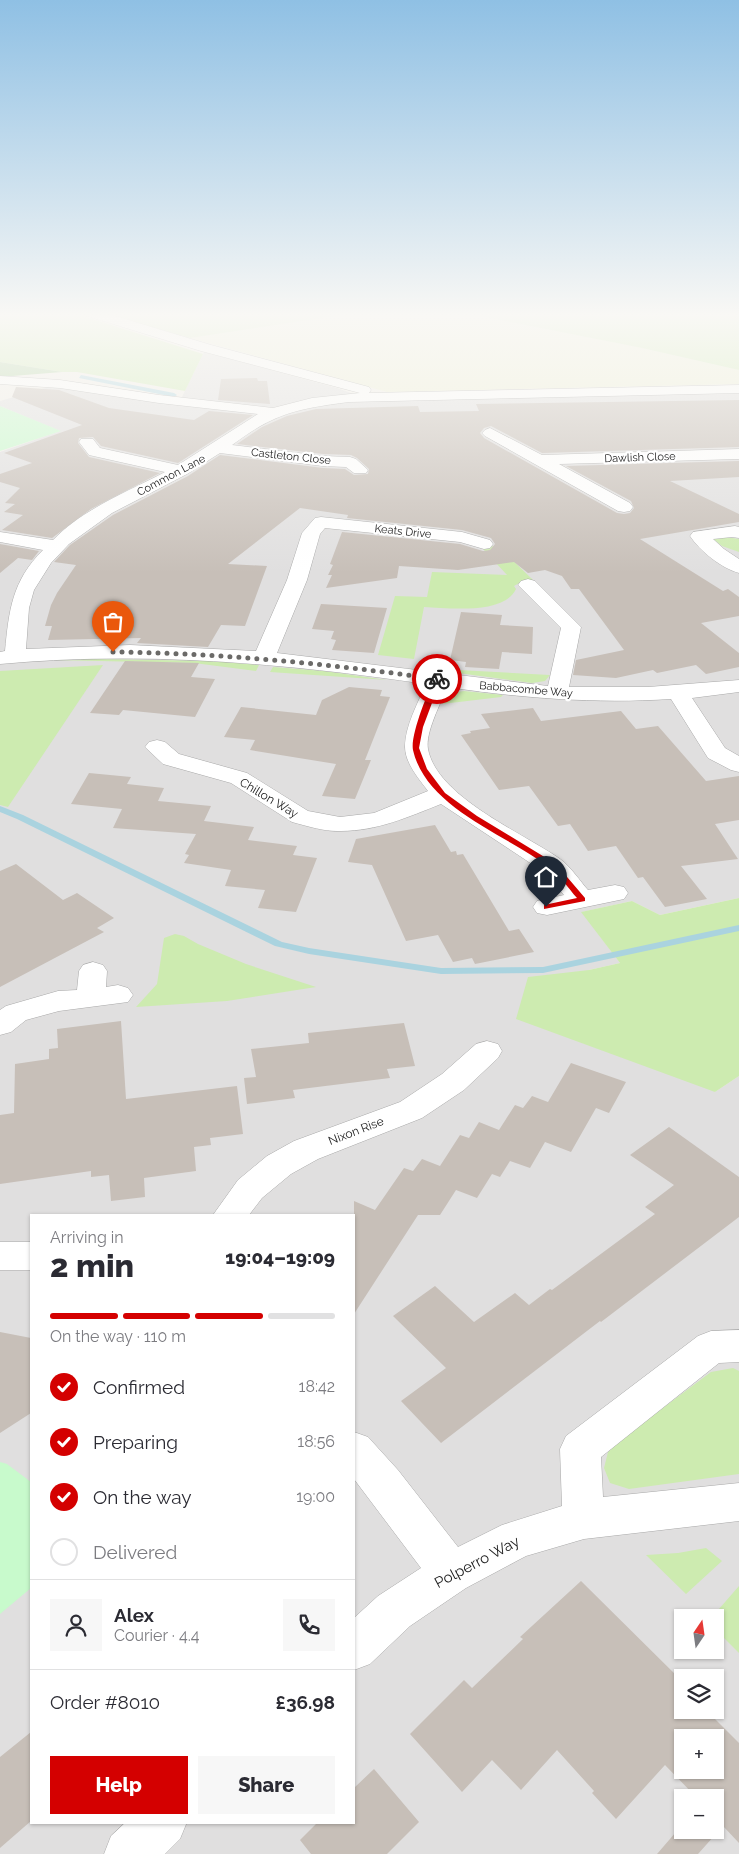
<!DOCTYPE html>
<html lang="en">
<head>
<meta charset="utf-8">
<style>
  :root { --surface:#fff; --page:#f7f7f7; --text:#2b2b33; --muted:#7c7c81; --line:#e1e1e2; --accent:#d40000 }
  body { margin:0; font-family:Raleway,sans-serif; background:var(--page); color:var(--text); height:100vh; display:flex; flex-direction:column; font-size:19px; white-space:nowrap }
  * { box-sizing:border-box; margin:0 }
  p { font-size:16px; color:var(--muted) }
  .icon { flex:none; width:28px; height:28px; fill:none; stroke:currentColor; stroke-width:2; stroke-linecap:round; stroke-linejoin:round }
  .map { position:relative; flex:1; overflow:hidden }
  .side { position:absolute; left:30px; top:1214px; width:325px; height:610px; display:flex; flex-direction:column; background:var(--surface); border-radius:0px; box-shadow:0 1px 4px #0004 }
  .side>* { flex:none }
  .needle { width:32px; rotate:13deg }
  .controls { position:absolute; left:674px; top:1609px; display:grid; gap:10px }
  .controls a { display:grid; place-items:center; width:50px; height:50px; border-radius:0px; background:var(--surface); box-shadow:0 1px 4px #0004; font-size:25px }
  .pin { position:absolute; display:grid; place-items:center; width:42px; height:42px; color:#fff; margin:-51px -21px; border-radius:50% 50% 50% 0; rotate:-45deg; box-shadow:0 0 5px #0007 }
  .pin .icon { rotate:45deg }
  .courier { position:absolute; display:grid; place-items:center; width:50px; height:50px; margin:-25px; border:4px solid #d40000; border-radius:50%; background:#fff; color:#222; box-shadow:0 1px 6px #0007 }
  .head em { font-style:normal; font-weight:800 }
  .head div { display:flex; flex-direction:column-reverse }
  .head { display:flex; align-items:center; justify-content:space-between; height:85px; padding:0 20px }
  h1 { font-size:32px; font-weight:800; line-height:38px }
  .bar { display:grid; grid-template-columns:repeat(4,1fr); gap:8px 5px; align-content:center; height:60px; padding:0 20px }
  .bar i { height:6px; border-radius:4px; background:var(--line) }
  .bar .active { background:var(--accent) }
  .bar p { grid-column:span 4 }
  .line { display:flex; align-items:center; gap:12px; padding:0 20px; border-top:1px solid var(--line) }
  .line div { flex:1 }
  .round { display:grid; place-items:center; flex:none; width:52px; height:52px; border-radius:0px; background:var(--page) }
  ol { padding:0 20px; list-style:none }
  li { display:flex; align-items:center; gap:15px; height:55px }
  li p { margin-inline-start:auto }
  li .icon { padding:5px; border-radius:50%; background:var(--accent); color:#fff; stroke-width:4 }
  li:last-child { color:var(--muted) }
  li i { width:28px; height:28px; border:2px solid var(--line); border-radius:50% }
  .primary-button { display:flex; gap:10px; margin-top:auto; padding:10px 20px }
  .primary-button a { flex:1; height:58px; border-radius:0px; background:var(--accent); color:#fff; font-size:20px; font-weight:800; line-height:58px; text-align:center }
  .primary-button a+a { background:var(--page); color:var(--text) }
  .map>svg:first-child { display:block }
  .residential { fill:#e0dfdf; fill-rule:evenodd }
  .farmland { fill:#eef0d5 }
  .grass { fill:#cdebb0 }
  .forest { fill:#add19e }
  .park { fill:#c8facc }
  .lines { fill:none; stroke-linecap:round; stroke-linejoin:round }
  .stream { fill:#aad3df; fill-rule:evenodd }
  .building { fill:#c7bfb8; fill-rule:evenodd }
  .minor-casing { stroke:#a9a9a9; stroke-width:1 }
  .minor { fill:#fff; fill-rule:evenodd }
  .route { fill:#d40000 }
  .done { stroke:#6b6a68; stroke-width:5; stroke-dasharray:0 9 }
  .labels { text-anchor:middle; stroke-width:4.5; stroke-linejoin:round; paint-order:stroke }
  .far-street-label { font-size:11px; fill:#222; stroke:#fff }
  .street-label { font-size:12px; fill:#222; stroke:#fff }
  .near-street-label { font-size:15px; fill:#222; stroke:#fff }
</style>
</head>
<body>
<div class="map">
<svg width="739" height="1854" viewBox="0 0 739 1854">
  <rect width="100%" height="100%" fill="#f2efe9"/>
  <path class="residential" d="M204,352L337,388L373,401L739,392V898L660,915L632,901L582,912L620,963L589,970L715,1092L739,1076V1854H0V452L60,431L0,406V401L52,386L178,405ZM31,1215H354V1822H31ZM682,1618H715V1650H682ZM682,1678H715V1710H682ZM682,1738H715V1770H682ZM682,1798H715V1830H682Z"/>
  <path class="farmland" d="M355,313H465L642,348L739,370V384L387,392L190,338Z"/>
  <g class="grass">
    <path d="M0,313H73L203,354L185,391L77,372H62L0,362Z"/>
    <path d="M102,313H355L190,338Z"/>
    <path d="M465,313H739V370L642,348Z"/>
    <path d="M726,537L739,539V552L722,546L713,539Z"/>
    <path d="M497,545L533,580L521,582L514,586L516,589C504,615 448,608 424,607L414,659L378,655L395,596L427,597L432,572L507,575L483,549Z"/>
    <path d="M96,659L214,661L259,665L256,671L194,663L50,660Z"/>
    <path d="M103,665L8,807L0,805V671Z"/>
    <path d="M273,667L324,671L387,680L270,672Z"/>
    <path d="M421,668L550,675L545,681L532,683Z"/>
    <path d="M464,691L503,695L501,697L442,704L452,693Z"/>
    <path d="M739,898V1076L715,1092L516,1019L528,977L589,970L620,963L581,912L632,901L660,915Z"/>
    <path d="M175,934L184,936L198,944L246,964L316,987L227,1001L136,1007L157,984L164,938Z"/>
    <path d="M733,1368L739,1371V1474L629,1489L610,1483L604,1468L608,1452L624,1437L711,1372Z"/>
    <path d="M706,1548L722,1561L686,1594L646,1555L678,1553Z"/>
    <path d="M739,1586V1653L715,1629V1618L712,1617Z"/>
  </g>
  <path class="forest" d="M0,362L62,372L0,377Z"/>
  <g class="park">
    <path d="M0,406L61,431L0,451Z"/>
    <path d="M0,1462L7,1464L31,1482V1588L0,1614Z"/>
  </g>
  <g class="lines">
    <g class="stream">
      <path d="M81,375L174,393L177,395L174,397L79,378Z"/>
      <path d="M0,806L23,815L282,942L309,948L441,968L543,967L739,925V931L543,973L441,974L309,954L275,946L17,819L0,812Z"/>
    </g>
  </g>
  <g class="building">
    <path d="M257,378L258,381H267L270,404L218,400L221,379Z"/>
    <path d="M16,387L59,390L109,408L194,420L209,411L253,415L178,463L101,446L93,437L79,438L78,443L89,457L160,473L91,509L52,538L2,530L23,515L4,512L15,504L5,503L20,488L0,482V474L32,463L4,453L82,425L12,397Z"/>
    <path d="M739,400V447L542,453L491,426L484,428L480,433L484,438L617,513L624,514L630,513L634,508L631,501L566,466L739,461V477L670,481L739,514V522L640,539L723,591L728,589L739,597V616L701,623L739,653V667L706,674L696,665L657,673L653,670L616,678L573,675L576,660L624,650L579,589H571L562,576L545,570L528,573L514,562L458,570L399,566L397,578L326,588L332,575H328L333,565L330,564L342,532L460,544L483,551L490,550L495,544L491,538L462,530L347,518L348,515L300,508L228,564L267,566L245,626L221,625L208,647L137,643L141,638L48,640L52,626H45L51,605L57,593L76,565L54,562L70,545L113,515L188,476L220,455L323,468L345,469L354,475L368,474L369,469L357,458L351,455L323,454L237,444L262,427L287,416L316,409L418,406L420,412L479,411L476,404Z"/>
    <path d="M0,544L39,551L32,560L18,558L0,573Z"/>
    <path d="M321,604L387,608L374,653L332,650L336,640L331,639L334,631L312,629Z"/>
    <path d="M461,612L502,615L500,625L533,627L532,654L502,652L499,669L465,667L466,662L450,660Z"/>
    <path d="M125,661L199,663L191,677L215,679L195,717L123,710L119,715L90,713Z"/>
    <path d="M349,687L382,690L380,696L390,697L365,760H371L355,799L322,796L336,764L250,750L255,740L224,737L241,707L316,715L322,700Z"/>
    <path d="M533,708L541,721L621,711L636,729L658,726L706,781L739,776V820L715,824L738,859L681,866L707,899L665,907L643,877L638,878L616,846L588,851L570,824L558,826L529,786L499,790L461,735L471,733L470,731L490,728L481,714Z"/>
    <path d="M89,773L131,777L127,784L164,788L158,801L211,806L204,821L254,827L248,840L297,846L293,855L317,858L296,912L258,908L265,890L225,886L231,870L184,863L189,855L185,854L196,834L113,828L122,809L71,804Z"/>
    <path d="M435,825L451,852L456,851L457,855L463,854L509,931L519,929L534,952L475,964L472,958L453,962L438,935L406,941L372,865L348,862L356,839Z"/>
    <path d="M16,864L63,900L77,893L114,918L97,928L104,932L0,987V871Z"/>
    <path d="M121,1021L126,1099L237,1086L243,1134L210,1138L211,1145L194,1147L196,1171L144,1178L145,1197L111,1201L109,1175L91,1177V1171L0,1184V1115L14,1113L15,1064L49,1059V1049L58,1048L57,1029Z"/>
    <path d="M404,1023L415,1066L387,1069L390,1078L293,1090L295,1098L247,1104L244,1078L256,1077L251,1049L309,1043L308,1033Z"/>
    <path d="M571,1063L626,1082L609,1113L596,1108L571,1152L545,1142L530,1168L510,1161L500,1177L492,1174L477,1198L456,1190L440,1215H418L354,1314V1201L375,1210L404,1168L413,1171L422,1159L440,1166L460,1135L469,1138L479,1122L499,1130L515,1105L523,1108L532,1096L548,1102Z"/>
    <path d="M669,1127L739,1177V1217L601,1322L600,1321L441,1443L401,1401L446,1368L393,1316L435,1286L474,1322L515,1293L529,1305L550,1289L552,1290L655,1214L645,1207L674,1185L630,1155Z"/>
    <path d="M0,1332L31,1338V1413L0,1433Z"/>
    <path d="M581,1581L682,1681V1710H706L739,1743V1843L723,1826L698,1854H657L682,1825V1830H715V1798H697L665,1765L616,1819L592,1793L594,1791L557,1750L521,1790L492,1760L462,1792L410,1734L464,1680L472,1688L523,1639L520,1637ZM682,1738H715V1770H682Z"/>
    <path d="M31,1732V1821L0,1848V1757Z"/>
    <path d="M374,1769L419,1822L387,1854H311L300,1840L318,1822H354V1788Z"/>
  </g>
  <g class="lines">
    <g class="minor-casing">
      <g id="minor">
        <path d="M85,313H105L211,345L369,387L371,390L369,393L739,385V393L349,402C296,409 275,413 232,445L323,456L350,457L356,459L368,470L366,473H354L346,467L323,466L220,453L187,474L112,513L69,544L51,563L34,590L29,608L26,649L130,645L256,651L287,580L302,533L315,518L321,517L462,532L490,540L493,544L490,548L484,549L460,542L325,528L320,534L307,580L277,653L548,686L561,628L518,585L521,581L528,579L535,581L581,627L569,687H648L739,680V692L692,698L725,748L739,756V772L731,770L708,758L671,699C596,704 521,698 447,687C441,703 425,733 428,749C437,797 523,833 560,859C571,867 580,881 588,890L615,885L624,887L628,893L624,899L547,915L537,913L533,907L537,901L564,895L544,872L441,804C408,817 377,831 341,831C326,832 307,826 292,822L231,783L163,764L145,747L149,742L157,740L165,742L179,754L247,773L308,811L340,817L374,813L428,791C419,779 405,763 405,747C405,726 418,703 426,684C284,663 143,651 0,664V652L5,651C9,610 12,581 43,550L0,542V532L53,540C83,509 127,492 165,472L89,455L79,442L81,439H93L100,448L178,465L258,414L159,403L60,388L0,384V376L60,380L159,395L273,408L312,398L360,393L201,351L87,316Z"/>
        <path d="M490,428L542,455L739,449V459L559,464L630,503L633,507L630,511L624,512L618,511L485,436L482,433L485,430Z"/>
        <path d="M735,526L739,527V538L732,537L713,539L724,549L739,559V573C721,568 700,551 690,536L693,532Z"/>
        <path d="M93,962L103,965L107,971L106,987L118,985L128,988L133,995L128,1002L59,1011L26,1020L11,1032L0,1035V1010L6,1006L58,991L77,990L79,971L83,965Z"/>
        <path d="M487,1041L498,1044L502,1051L498,1058L464,1090L422,1118L318,1159L291,1174L262,1198L249,1215H213L238,1180L267,1156L294,1141L400,1102L442,1074L476,1044Z"/>
        <rect x="0" y="1242" width="31" height="28"/>
        <path d="M739,1330V1362L719,1363L601,1457L603,1497L739,1483V1521L584,1539L526,1556L466,1588L410,1626L370,1664L354,1670V1618L378,1596L421,1568L354,1479V1432L368,1437L398,1470L458,1547L502,1525L562,1506L560,1449L566,1436L698,1336L711,1331Z"/>
        <path d="M126,1822H187L180,1839L165,1854H104L111,1836Z"/>
      </g>
    </g>
    <use href="#minor" class="minor"/>
  </g>
  <linearGradient id="sky" x2="0" y2="1"><stop stop-color="#8fc0e4"/><stop offset="0.55" stop-color="#f9f8f5"/><stop offset="1" stop-color="#f9f8f5" stop-opacity="0"/></linearGradient>
  <rect width="739" height="573" fill="url(#sky)"/>
  <path class="route" d="M435,678L441,679L423,727L419,748L427,769L445,793L477,816L556,864L585,898V901L544,909V905L577,898C568,888 560,875 549,867C507,835 426,808 413,750C410,736 428,691 435,678Z"/>
  <g class="lines">
    <path class="done" d="M113,652C222,653 329,664 437,679"/>
  </g>
  <g class="labels">
    <g class="far-street-label">
      <text transform="translate(291 456) rotate(6)" y="4">Castleton Close</text>
      <text transform="translate(640 457) rotate(-2)" y="4">Dawlish Close</text>
      <text transform="translate(171 475) rotate(-28)" y="4">Common Lane</text>
      <text transform="translate(403 531) rotate(6)" y="4">Keats Drive</text>
      <text transform="translate(526 689) rotate(5)" y="4">Babbacombe Way</text>
    </g>
    <g class="street-label">
      <text transform="translate(269 798) rotate(31)" y="4">Chillon Way</text>
      <text transform="translate(356 1131) rotate(-21)" y="4">Nixon Rise</text>
    </g>
    <g class="near-street-label">
      <text transform="translate(477 1562) rotate(-28)" y="5">Polperro Way</text>
    </g>
  </g>
</svg>
<div class="controls">
<a><svg class="needle" viewBox="-14 -14 28 28"><path d="M0-13l5 13h-10z" fill="#e53935"/><path d="M0 13l5-13h-10z" fill="#7c7c81"/></svg></a>
<a><svg class="icon" aria-label="layers" viewBox="0 0 24 24"><path d="M12 4l9 5-9 5-9-5zM3 14l9 5 9-5"/></svg></a>
<a>+</a>
<a>−</a>
</div>
<div class="pin" style="left:113px;top:652px;background:#ea580c"><svg class="icon" aria-label="bag" viewBox="0 0 24 24"><path d="M5 8h14l-1 12H6zM9 8a3 3 0 0 1 6 0"/></svg></div>
<div class="pin" style="left:546px;top:907px;background:#1f2937"><svg class="icon" aria-label="home" viewBox="0 0 24 24"><path d="M3 11l9-7 9 7M6 9v11h12V9"/></svg></div>
<div class="courier" style="left:437px;top:679px"><svg class="icon" aria-label="bike" viewBox="0 0 24 24"><circle cx="6" cy="16" r="4"/><circle cx="18" cy="16" r="4"/><path d="M6 16l4-8h5l3 8M10 8l3 8H6M13 5h3"/></svg></div>
<section class="side">
<div class="head"><div><h1>2 min</h1><p>Arriving in</p></div><em>19:04–19:09</em></div>
<div class="bar"><i class="active"></i><i class="active"></i><i class="active"></i><i></i><p>On the way · 110 m</p></div>
<ol>
<li><svg class="icon" aria-label="check" viewBox="0 0 24 24"><path d="M5 12l5 5 9-10"/></svg>Confirmed<p>18:42</p></li>
<li><svg class="icon" aria-label="check" viewBox="0 0 24 24"><path d="M5 12l5 5 9-10"/></svg>Preparing<p>18:56</p></li>
<li><svg class="icon" aria-label="check" viewBox="0 0 24 24"><path d="M5 12l5 5 9-10"/></svg>On the way<p>19:00</p></li>
<li><i></i>Delivered</li>
</ol>
<div class="line" style="height:90px"><a class="round"><svg class="icon" aria-label="person" viewBox="0 0 24 24"><circle cx="12" cy="8" r="4"/><path d="M4 21q1-7 8-7t8 7"/></svg></a><div><b>Alex</b><p>Courier · 4.4</p></div><a class="round"><svg class="icon" aria-label="phone" viewBox="0 0 24 24"><path d="M5 4h4l2 5-3 2q2 4 5 5l2-3 5 2v4C11 20 4 13 5 4z"/></svg></a></div>
<div class="line" style="height:65px"><div>Order #8010</div><b>£36.98</b></div>
<div class="primary-button"><a>Help</a><a>Share</a></div>
</section>
</div>
</body>
</html>
